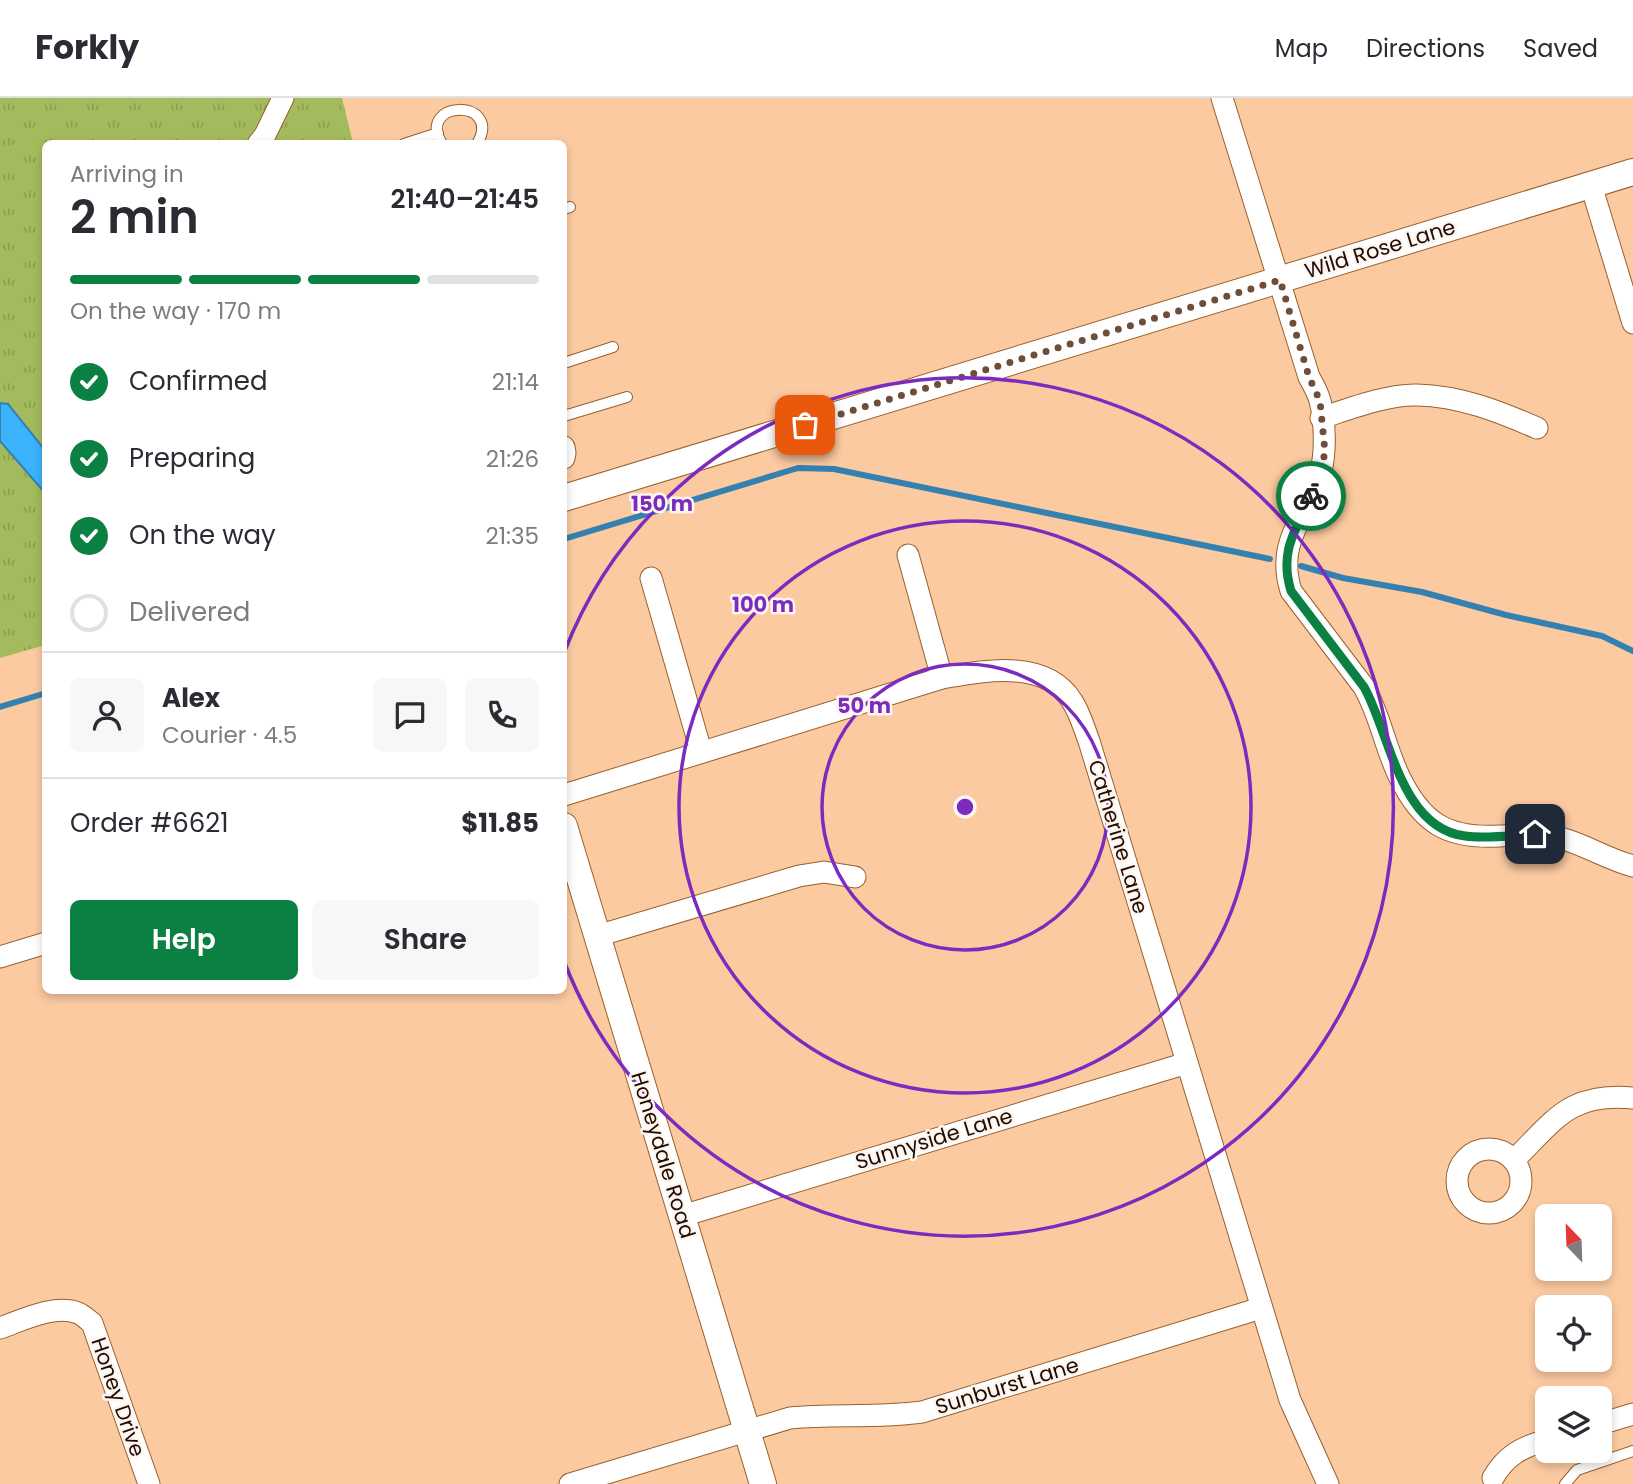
<!DOCTYPE html>
<html lang="en">
<head>
<meta charset="utf-8">
<style>
  :root { --surface:#fff; --page:#f7f7f7; --text:#2b2b33; --muted:#7c7c81; --line:#e1e1e2; --accent:#0b8043 }
  body { margin:0; font-family:Poppins,sans-serif; background:var(--page); color:var(--text); height:100vh; display:flex; flex-direction:column; font-size:26px; white-space:nowrap }
  * { box-sizing:border-box; margin:0 }
  p { font-size:23px; color:var(--muted) }
  .icon { flex:none; width:38px; height:38px; fill:none; stroke:currentColor; stroke-width:2; stroke-linecap:round; stroke-linejoin:round }
  .map { position:relative; flex:1; overflow:hidden }
  .details { position:absolute; left:42px; top:42px; width:525px; height:854px; display:flex; flex-direction:column; background:var(--surface); border-radius:10px; box-shadow:0 4px 10px #0003 }
  .details>* { flex:none }
  .needle { width:46px; rotate:337deg }
  .controls { position:absolute; left:1535px; top:1106px; display:grid; gap:14px }
  .controls a { display:grid; place-items:center; width:77px; height:77px; border-radius:10px; background:var(--surface); box-shadow:0 4px 10px #0003; font-size:35px }
  .pin { position:absolute; display:grid; place-items:center; width:60px; height:60px; color:#fff; margin:-30px; border-radius:14px; box-shadow:0 4px 10px #0006 }
  .courier { position:absolute; display:grid; place-items:center; width:70px; height:70px; margin:-35px; border:5px solid #0b8043; border-radius:50%; background:#fff; color:#222; box-shadow:0 2px 9px #0007 }
  .head em { font-style:normal; font-weight:600 }
  .head div { display:flex; flex-direction:column-reverse }
  .head { display:flex; align-items:center; justify-content:space-between; height:119px; padding:0 28px }
  h1 { font-size:46px; font-weight:600; line-height:52px }
  .bar { display:grid; grid-template-columns:repeat(4,1fr); gap:10px 7px; align-content:center; height:84px; padding:0 28px }
  .bar i { height:9px; border-radius:5px; background:var(--line) }
  .bar .on { background:var(--accent) }
  .bar p { grid-column:span 4 }
  .line { display:flex; align-items:center; gap:18px; padding:0 28px; border-top:2px solid var(--line) }
  .line div { flex:1 }
  .round { display:grid; place-items:center; flex:none; width:74px; height:74px; border-radius:10px; background:var(--page) }
  ol { padding:0 28px; list-style:none }
  li { display:flex; align-items:center; gap:21px; height:77px }
  li p { margin-inline-start:auto }
  li .icon { padding:7px; border-radius:50%; background:var(--accent); color:#fff; stroke-width:4 }
  li:last-child { color:var(--muted) }
  li i { width:38px; height:38px; border:4px solid var(--line); border-radius:50% }
  .button { display:flex; gap:14px; margin-top:auto; padding:14px 28px }
  .button a { flex:1; height:80px; border-radius:10px; background:var(--accent); color:#fff; font-size:28px; font-weight:600; line-height:80px; text-align:center }
  .button a+a { background:var(--page); color:var(--text) }
  header { display:flex; align-items:center; gap:42px; box-sizing:border-box; height:98px; padding:0 35px; background:var(--surface); border-bottom:2px solid var(--line) }
  header strong { font-size:33px }
  nav { display:flex; gap:38px; margin-inline-start:auto; font-size:24px }
  .map>svg:first-child { display:block }
  .grass { fill:url(#grass-tufts) }
  .water { fill:#3bb3fd; stroke:#3481b1; stroke-width:2 }
  .lines { fill:none; stroke-linecap:round; stroke-linejoin:round }
  .stream { stroke:#3481b1; stroke-width:6 }
  .service-casing { stroke:#98602c; stroke-width:12 }
  .minor-casing { stroke:#98602c; stroke-width:23 }
  .tertiary-casing { stroke:#98602c; stroke-width:28 }
  .service { stroke:#fff; stroke-width:10 }
  .minor { stroke:#fff; stroke-width:21 }
  .tertiary { stroke:#fff; stroke-width:26 }
  .done { stroke:#6e4e38; stroke-width:7; stroke-dasharray:0 12.6 }
  .route { stroke:#0b8043; stroke-width:9 }
  .ring { fill:none; stroke:#7b2cbf; stroke-width:3.5 }
  .labels { text-anchor:middle; stroke-width:5; stroke-linejoin:round; paint-order:stroke }
  .street-label { font-size:21px; fill:#220c00; stroke:#fcf5f0 }
  .centre { fill:#7b2cbf; stroke:#fcf5f0; stroke-width:3.5 }
  .ring-label { font-size:21px; text-anchor:middle; font-weight:bold; fill:#7b2cbf; stroke:#fcf5f0; stroke-width:5; stroke-linejoin:round; paint-order:stroke }
</style>
</head>
<body>
<header>
<strong>Forkly</strong>
<nav><a>Map</a><a>Directions</a><a>Saved</a></nav>
</header>
<div class="map">
<svg width="1633" height="1386" viewBox="0 0 1633 1386">
  <defs>
    <pattern id="grass-tufts" width="24" height="20" patternUnits="userSpaceOnUse" patternTransform="scale(1.75)"><rect width="24" height="20" fill="#a3bb5d"/><path d="M3 7l-1-3M5 7V3M7 7l1-3M15 17l-1-3M17 17v-4M19 17l1-3" fill="none" stroke="#8ca04f"/></pattern>
  </defs>
  <rect width="100%" height="100%" fill="#fccaa0"/>
  <path class="grass" d="M0,0H342L353,45L46,46L45,547L0,560Z"/>
  <path class="water" d="M0,305L8,306L45,352V395L0,343Z"/>
  <g class="lines">
    <g class="stream">
      <path d="M564,441L798,370L834,371L1270,461"/>
      <path d="M1301,468L1343,480L1422,494L1506,517L1602,538L1633,553"/>
      <path d="M0,609L46,595"/>
    </g>
    <g class="service-casing">
      <g id="service">
        <path d="M404,46L438,35"/>
        <path d="M442,46C415,1 504,0 477,46"/>
        <path d="M564,111L570,109"/>
        <path d="M564,265L613,249"/>
        <path d="M564,318L627,299"/>
        <path d="M1565,1386L1577,1372L1633,1353"/>
      </g>
    </g>
    <g class="minor-casing">
      <g id="minor">
        <path d="M1222,0L1309,279C1313,286 1318,295 1320,303C1325,322 1326,354 1321,372C1308,419 1275,441 1291,493L1364,589C1380,617 1385,649 1399,678C1422,726 1448,741 1500,738C1518,737 1536,734 1553,738C1581,744 1606,761 1633,768"/>
        <path d="M258,46L265,37L283,0"/>
        <path d="M1591,87L1633,225"/>
        <path d="M1321,320C1349,311 1388,296 1417,297C1460,298 1498,313 1537,330"/>
        <path d="M564,349L565,355L564,360"/>
        <path d="M908,457L942,580"/>
        <path d="M651,480L701,653"/>
        <path d="M564,697L942,580C983,573 1045,560 1072,603C1080,615 1084,630 1089,643L1290,1302L1328,1386"/>
        <path d="M597,838L799,778L824,774L855,779"/>
        <path d="M0,859L46,845"/>
        <circle cx="1489" cy="1083" r="32"/>
        <path d="M1514,1062C1555,1022 1569,994 1633,1000"/>
        <path d="M682,1118L1187,965"/>
        <path d="M0,1230C23,1222 54,1206 78,1215C83,1217 88,1222 92,1225L149,1386"/>
        <path d="M1600,1326L1633,1316"/>
        <path d="M1493,1380C1506,1357 1522,1349 1547,1342"/>
        <path d="M570,1386L790,1320C834,1316 878,1320 922,1314L1261,1210"/>
      </g>
    </g>
    <g class="tertiary-casing">
      <g id="tertiary">
        <path d="M564,400L1633,74"/>
        <path d="M564,728L763,1386"/>
      </g>
    </g>
    <use href="#service" class="service"/>
    <use href="#minor" class="minor"/>
    <use href="#tertiary" class="tertiary"/>
  </g>
  <g class="lines">
    <path class="done" d="M805,327L1280,182L1309,279L1320,303L1325,354L1321,372L1311,398"/>
    <path class="route" d="M1311,398C1295,433 1279,454 1291,493L1364,589C1390,635 1400,730 1465,738C1488,741 1512,737 1535,736"/>
  </g>
  <g class="ring">
    <circle cx="965" cy="709" r="143"/>
    <circle cx="965" cy="709" r="286"/>
    <path d="M564 555A429 429 0 1 1 564 863"/>
  </g>
  <g class="labels">
    <g class="street-label">
      <text transform="translate(1380 151) rotate(-17)" y="7">Wild Rose Lane</text>
      <text transform="translate(1118 739) rotate(73)" y="7">Catherine Lane</text>
      <text transform="translate(934 1041) rotate(-17)" y="7">Sunnyside Lane</text>
      <text transform="translate(663 1057) rotate(73)" y="7">Honeydale Road</text>
      <text transform="translate(1007 1288) rotate(-17)" y="7">Sunburst Lane</text>
      <text transform="translate(118 1299) rotate(71)" y="7">Honey Drive</text>
    </g>
  </g>
  <circle cx="965" cy="709" r="10" class="centre"/>
  <g class="ring-label">
    <text x="662" y="413">150 m</text>
    <text x="763" y="514">100 m</text>
    <text x="864" y="615">50 m</text>
  </g>
</svg>
<div class="controls">
<a><svg class="needle" viewBox="-14 -14 28 28"><path d="M0-13l5 13h-10z" fill="#e53935"/><path d="M0 13l5-13h-10z" fill="#7c7c81"/></svg></a>
<a><svg class="icon" aria-label="locate" viewBox="0 0 24 24"><circle cx="12" cy="12" r="6"/><path d="M12 2v4M12 18v4M2 12h4M18 12h4"/></svg></a>
<a><svg class="icon" aria-label="layers" viewBox="0 0 24 24"><path d="M12 4l9 5-9 5-9-5zM3 14l9 5 9-5"/></svg></a>
</div>
<div class="pin" style="left:805px;top:327px;background:#ea580c"><svg class="icon" aria-label="bag" viewBox="0 0 24 24"><path d="M5 8h14l-1 12H6zM9 8a3 3 0 0 1 6 0"/></svg></div>
<div class="pin" style="left:1535px;top:736px;background:#1f2937"><svg class="icon" aria-label="home" viewBox="0 0 24 24"><path d="M3 11l9-7 9 7M6 9v11h12V9"/></svg></div>
<div class="courier" style="left:1311px;top:398px"><svg class="icon" aria-label="bike" viewBox="0 0 24 24"><circle cx="6" cy="16" r="4"/><circle cx="18" cy="16" r="4"/><path d="M6 16l4-8h5l3 8M10 8l3 8H6M13 5h3"/></svg></div>
<section class="details">
<div class="head"><div><h1>2 min</h1><p>Arriving in</p></div><em>21:40–21:45</em></div>
<div class="bar"><i class="on"></i><i class="on"></i><i class="on"></i><i></i><p>On the way · 170 m</p></div>
<ol>
<li><svg class="icon" aria-label="check" viewBox="0 0 24 24"><path d="M5 12l5 5 9-10"/></svg>Confirmed<p>21:14</p></li>
<li><svg class="icon" aria-label="check" viewBox="0 0 24 24"><path d="M5 12l5 5 9-10"/></svg>Preparing<p>21:26</p></li>
<li><svg class="icon" aria-label="check" viewBox="0 0 24 24"><path d="M5 12l5 5 9-10"/></svg>On the way<p>21:35</p></li>
<li><i></i>Delivered</li>
</ol>
<div class="line" style="height:126px"><a class="round"><svg class="icon" aria-label="person" viewBox="0 0 24 24"><circle cx="12" cy="8" r="4"/><path d="M4 21q1-7 8-7t8 7"/></svg></a><div><b>Alex</b><p>Courier · 4.5</p></div><a class="round"><svg class="icon" aria-label="chat" viewBox="0 0 24 24"><path d="M4 5h16v11H9l-5 4z"/></svg></a><a class="round"><svg class="icon" aria-label="phone" viewBox="0 0 24 24"><path d="M5 4h4l2 5-3 2q2 4 5 5l2-3 5 2v4C11 20 4 13 5 4z"/></svg></a></div>
<div class="line" style="height:91px"><div>Order #6621</div><b>$11.85</b></div>
<div class="button"><a>Help</a><a>Share</a></div>
</section>
</div>
</body>
</html>
